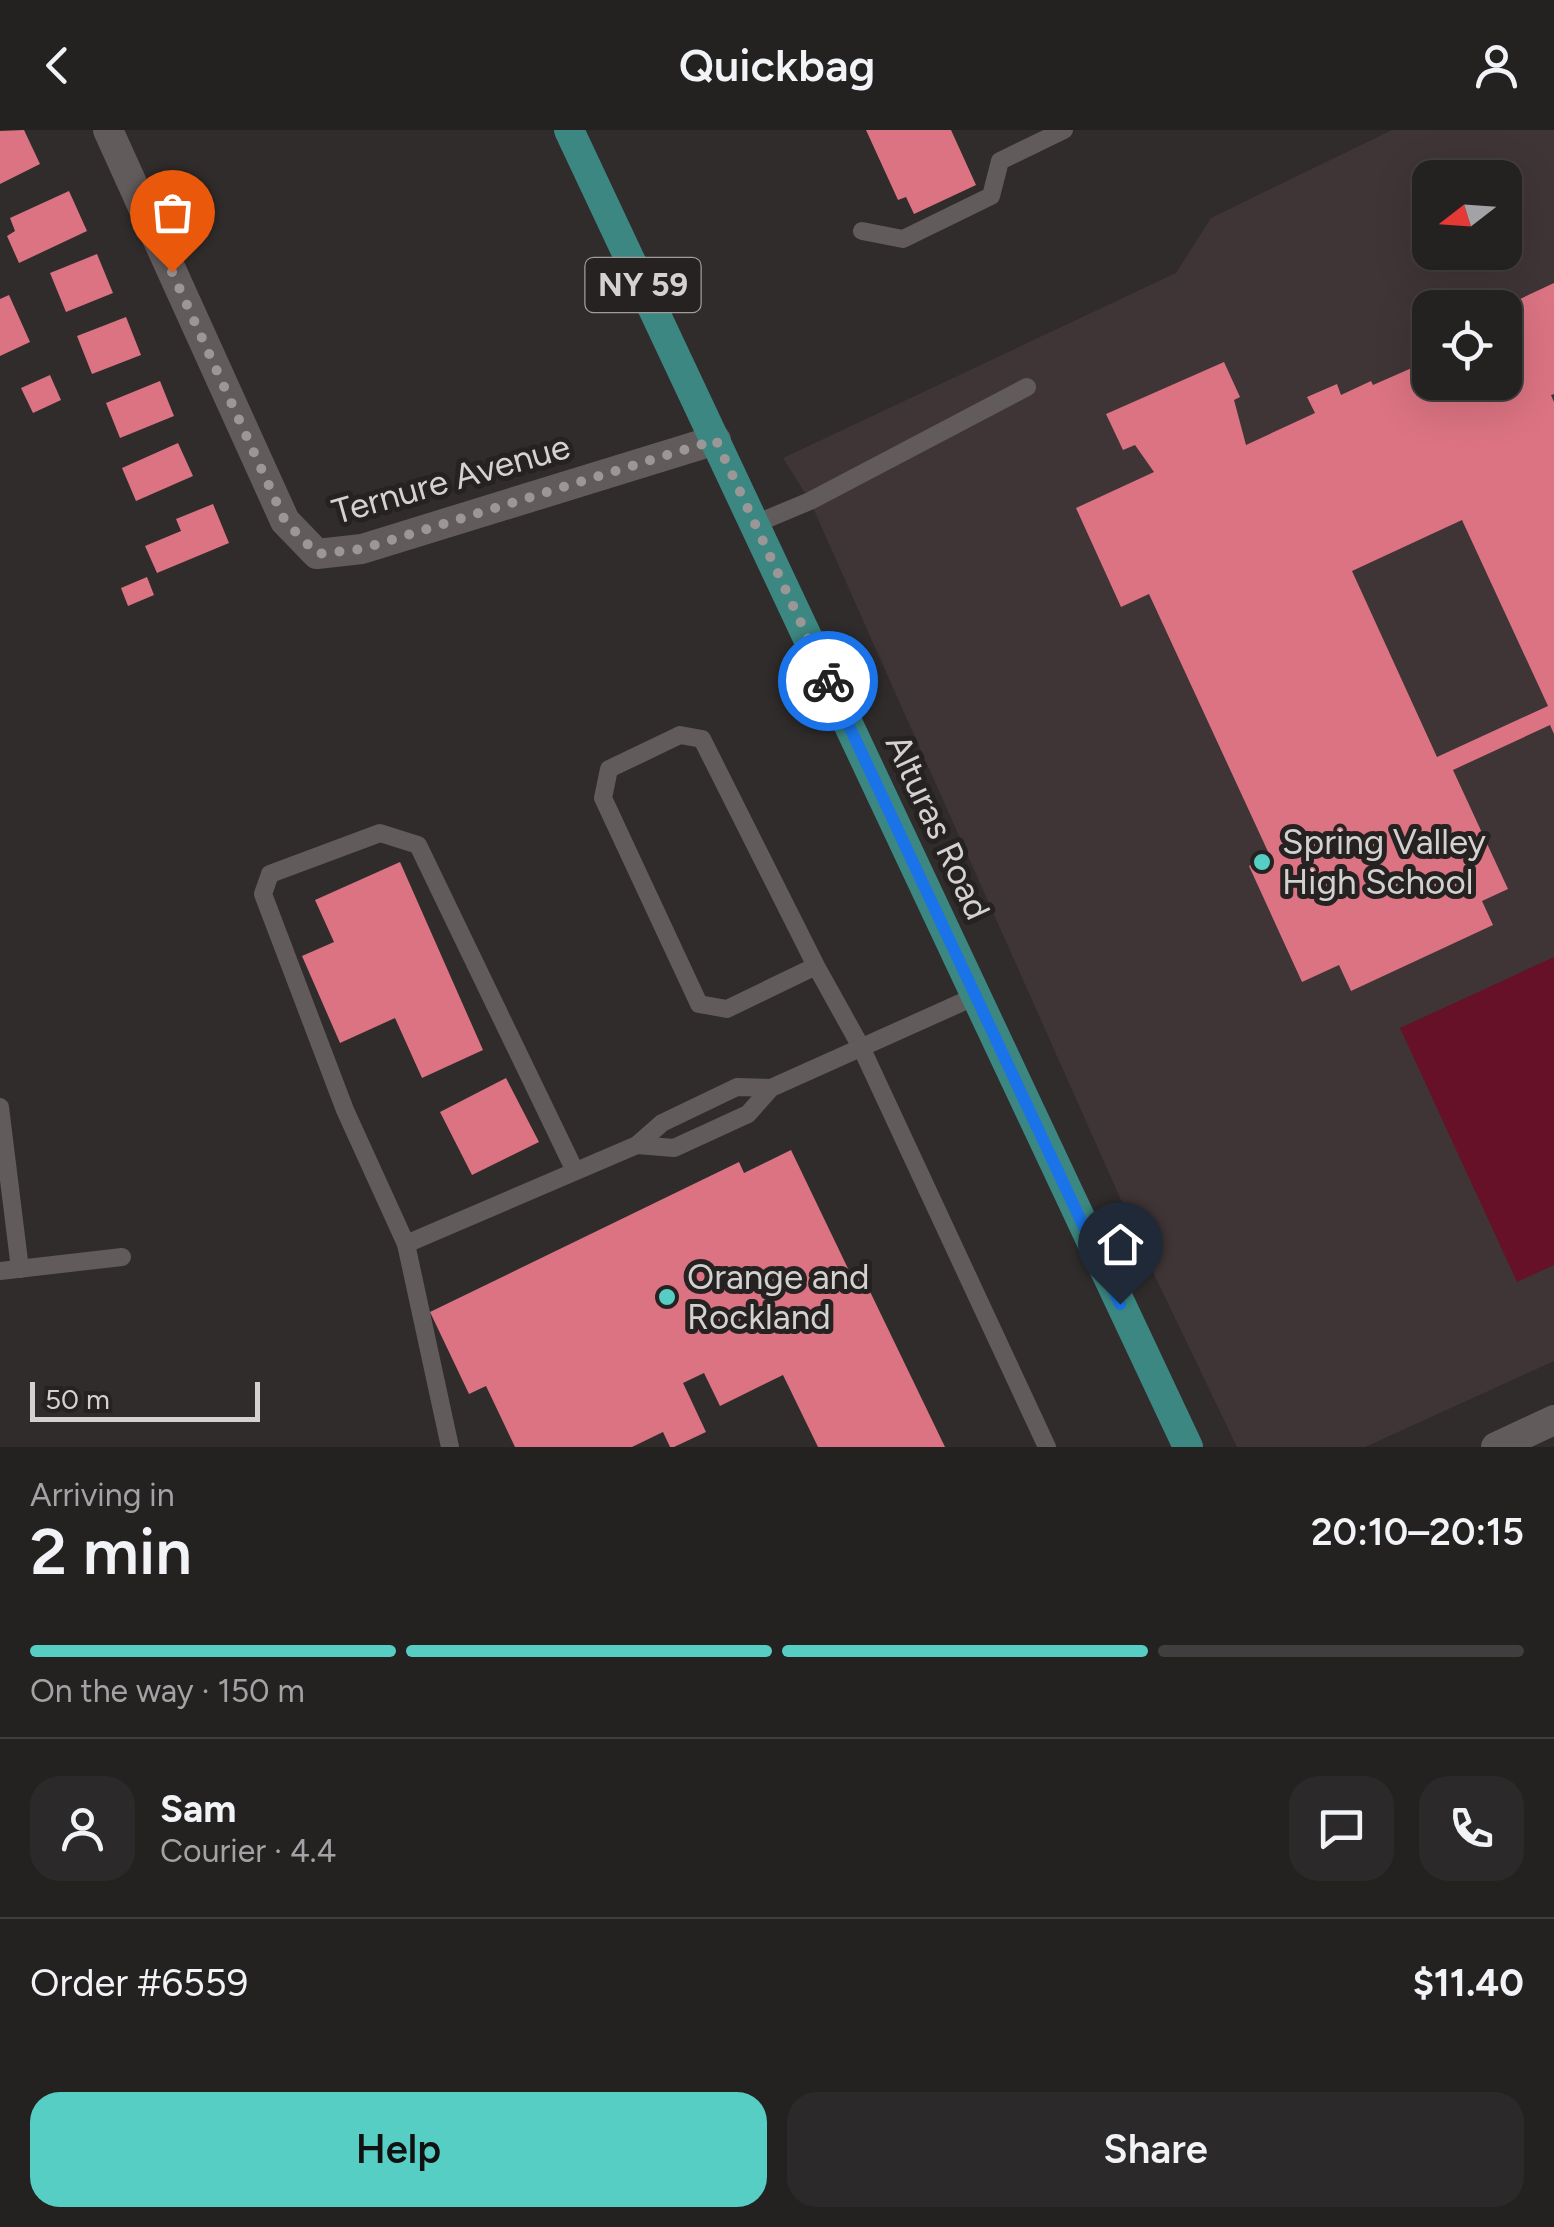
<!DOCTYPE html>
<html lang="en">
<head>
<meta charset="utf-8">
<style>
  :root { --surface:#242121; --page:#2c292a; --text:#f1f3f6; --muted:#a3a3a5; --line:#413e3f; --accent:#56cec3 }
  body { margin:0; font-family:Figtree,sans-serif; background:var(--page); color:var(--text); height:100vh; display:flex; flex-direction:column; font-size:38px; white-space:nowrap }
  * { box-sizing:border-box; margin:0 }
  p { font-size:32px; color:var(--muted) }
  .icon { flex:none; width:55px; height:55px; fill:none; stroke:currentColor; stroke-width:2; stroke-linecap:round; stroke-linejoin:round }
  .map { position:relative; height:1317px; overflow:hidden }
  .side { display:flex; flex-direction:column; background:var(--surface); flex:1 }
  .side>* { flex:none }
  .needle { width:65px; rotate:253deg }
  .fabs { position:absolute; left:1412px; top:30px; display:grid; gap:20px }
  .fabs a { display:grid; place-items:center; width:110px; height:110px; border-radius:20px; background:var(--surface); box-shadow:0 10px 40px #0002,0 0 0 2px var(--line); font-size:50px }
  .scale { position:absolute; left:30px; bottom:25px; width:230px; box-sizing:border-box; padding-left:10px; border:5px solid #d4d1d1; border-top:0; font-size:28px; line-height:35px; white-space:nowrap; color:#d4d1d1; -webkit-text-stroke:8px #262222; paint-order:stroke }
  .pin { position:absolute; display:grid; place-items:center; width:85px; height:85px; color:#fff; margin:-102px -42px; border-radius:50% 50% 50% 0; rotate:-45deg; box-shadow:0 0 10px #0007 }
  .pin .icon { rotate:45deg }
  .courier { position:absolute; display:grid; place-items:center; width:100px; height:100px; margin:-50px; border:8px solid #1a73e8; border-radius:50%; background:#fff; color:#222; box-shadow:0 2px 12px #0007 }
  .summary em { font-style:normal; font-weight:600 }
  .summary div { display:flex; flex-direction:column-reverse }
  .summary { display:flex; align-items:center; justify-content:space-between; height:170px; padding:0 30px }
  h1 { font-size:65px; font-weight:600; line-height:75px }
  .bar { display:grid; grid-template-columns:repeat(4,1fr); gap:15px 10px; align-content:center; height:120px; padding:0 30px }
  .bar i { height:12px; border-radius:8px; background:var(--line) }
  .bar .active { background:var(--accent) }
  .bar p { grid-column:span 4 }
  .line { display:flex; align-items:center; gap:25px; padding:0 30px; border-top:2px solid var(--line) }
  .line div { flex:1 }
  .round { display:grid; place-items:center; flex:none; width:105px; height:105px; border-radius:30px; background:var(--page) }
  .primary-button { display:flex; gap:20px; margin-top:auto; padding:20px 30px }
  .primary-button a { flex:1; height:115px; border-radius:30px; background:var(--accent); color:#111; font-size:40px; font-weight:600; line-height:115px; text-align:center }
  .primary-button a+a { background:var(--page); color:var(--text) }
  header { display:flex; justify-content:space-between; align-items:center; height:130px; padding:0 30px; background:var(--surface); font-size:45px; font-weight:600 }
  .map>svg:first-child { display:block }
  .built { fill:#403536; fill-rule:evenodd }
  .green { fill:#661127 }
  .building { fill:#db7382; fill-rule:evenodd }
  .lines { fill:none; stroke-linecap:round; stroke-linejoin:round }
  .lane { stroke:#615b5c; stroke-width:18 }
  .street { stroke:#615b5c; stroke-width:30 }
  .primary { stroke:#3c8781; stroke-width:30 }
  .done { stroke:#9b9797; stroke-width:10; stroke-dasharray:0 18 }
  .route { stroke:#1a73e8; stroke-width:12 }
  .poi-dot { fill:#56cec3; stroke:#262222; stroke-width:4 }
  .labels { text-anchor:middle; stroke-width:10; stroke-linejoin:round; paint-order:stroke }
  .shield { fill:#262222; stroke:#a09c9c; stroke-width:2.5 }
  .shield-label { font-size:32px; font-weight:bold; fill:#d4d1d1 }
  .street-label { font-size:35px; fill:#d4d1d1; stroke:#262222 }
  .poi-label { font-size:35px; fill:#d4d1d1; stroke:#262222; text-anchor:start }
</style>
</head>
<body>
<header><svg class="icon" aria-label="back" viewBox="0 0 24 24"><path d="M15 5l-7 7 7 7"/></svg>Quickbag<svg class="icon" aria-label="person" viewBox="0 0 24 24"><circle cx="12" cy="8" r="4"/><path d="M4 21q1-7 8-7t8 7"/></svg></header>
<div class="map">
<svg width="1554" height="1317" viewBox="0 0 1554 1317">
  <rect width="100%" height="100%" fill="#302c2c"/>
  <path class="built" d="M1392,0H1554V1231L1365,1317H1237L1153,1142L810,371L783,328L1176,143L1211,88ZM1430,48H1505V122H1430ZM1430,178H1505V252H1430Z"/>
  <path class="green" d="M1554,827V1135L1517,1152L1400,898Z"/>
  <g class="building">
    <path d="M24,0L40,34L0,54V1Z"/>
    <path d="M866,0H951L976,55L914,84L906,67L898,70Z"/>
    <path d="M69,61L87,101L19,133L7,106L15,101L10,88Z"/>
    <path d="M97,124L113,163L66,182L50,143Z"/>
    <path d="M1554,153V264L1551,265L1554,272V604L1550,595L1453,640L1508,759L1482,771L1493,795L1351,861L1339,835L1302,852L1249,736L1270,726L1149,464L1121,477L1076,378L1154,342L1135,315L1123,320L1106,284L1224,232L1240,267L1234,270L1246,315L1315,283L1307,267L1337,254L1341,265L1371,251L1373,255L1430,230V252H1505V176ZM1462,390L1548,576L1437,627L1352,441Z"/>
    <path d="M9,165L30,212L0,226V169Z"/>
    <path d="M126,187L141,225L92,244L77,206Z"/>
    <path d="M50,245L61,270L33,283L21,258Z"/>
    <path d="M160,251L174,286L120,308L106,273Z"/>
    <path d="M178,313L193,346L136,371L122,338Z"/>
    <path d="M213,374L229,413L157,443L145,416L181,401L176,389Z"/>
    <path d="M147,447L154,465L128,476L121,458Z"/>
    <path d="M400,732L483,920L422,948L395,888L340,913L302,826L334,812L315,770Z"/>
    <path d="M506,948L539,1012L472,1045L440,982Z"/>
    <path d="M791,1020L854,1151L862,1145L945,1317H818L783,1245L720,1276L704,1243L683,1253L706,1302L674,1317H670L663,1302L632,1317H515L486,1256L469,1264L430,1182L739,1032L744,1043Z"/>
  </g>
  <g class="lines">
    <g class="lane">
      <path d="M862,101L903,109L991,66L1000,31L1064,0"/>
      <path d="M755,394L810,371L1027,257"/>
      <path d="M816,836L727,879L699,874L603,668L609,639L680,605L702,609L816,836L861,917L1047,1317"/>
      <path d="M0,977L20,1139"/>
      <path d="M637,1015L674,1018L748,984L771,958L976,866"/>
      <path d="M406,1114L637,1015L662,993L737,957L771,958"/>
      <path d="M0,1141L122,1127"/>
      <path d="M450,1317L406,1114L345,980L263,764L270,744L380,703L418,715L575,1041"/>
    </g>
    <g class="street">
      <path d="M108,0L285,391L317,424L362,419L716,310"/>
      <path d="M1496,1317L1554,1290"/>
    </g>
    <path class="primary" d="M569,0L1188,1317"/>
  </g>
  <g class="lines">
    <path class="done" d="M172,142L285,391L317,424L362,419L716,310L828,551"/>
    <path class="route" d="M828,551L1120,1174"/>
  </g>
  <g class="poi-dot">
    <circle cx="1262" cy="732" r="10"/>
    <circle cx="667" cy="1167" r="10"/>
  </g>
  <g class="labels">
    <rect class="shield" x="585.5" y="128" width="115" height="54" rx="8"/>
    <g class="shield-label">
      <text x="643" y="166">NY 59</text>
    </g>
    <g class="street-label">
      <text transform="translate(451 349) rotate(-16)" y="12">Ternure Avenue</text>
      <text transform="translate(938 697) rotate(65)" y="12">Alturas Road</text>
    </g>
    <g class="poi-label">
      <text x="1282" y="724">Spring Valley<tspan x="1282" dy="40">High School</tspan></text>
      <text x="687" y="1159">Orange and<tspan x="687" dy="40">Rockland</tspan></text>
    </g>
  </g>
</svg>
<div class="fabs">
<a><svg class="needle" viewBox="-14 -14 28 28"><path d="M0-13l5 13h-10z" fill="#e53935"/><path d="M0 13l5-13h-10z" fill="#a3a3a5"/></svg></a>
<a><svg class="icon" aria-label="locate" viewBox="0 0 24 24"><circle cx="12" cy="12" r="6"/><path d="M12 2v4M12 18v4M2 12h4M18 12h4"/></svg></a>
</div>
<div class="scale">50 m</div>
<div class="pin" style="left:172px;top:142px;background:#ea580c"><svg class="icon" aria-label="bag" viewBox="0 0 24 24"><path d="M5 8h14l-1 12H6zM9 8a3 3 0 0 1 6 0"/></svg></div>
<div class="pin" style="left:1120px;top:1174px;background:#1f2937"><svg class="icon" aria-label="home" viewBox="0 0 24 24"><path d="M3 11l9-7 9 7M6 9v11h12V9"/></svg></div>
<div class="courier" style="left:828px;top:551px"><svg class="icon" aria-label="bike" viewBox="0 0 24 24"><circle cx="6" cy="16" r="4"/><circle cx="18" cy="16" r="4"/><path d="M6 16l4-8h5l3 8M10 8l3 8H6M13 5h3"/></svg></div>
</div>
<section class="side">
<div class="summary"><div><h1>2 min</h1><p>Arriving in</p></div><em>20:10–20:15</em></div>
<div class="bar"><i class="active"></i><i class="active"></i><i class="active"></i><i></i><p>On the way · 150 m</p></div>
<div class="line" style="height:180px"><a class="round"><svg class="icon" aria-label="person" viewBox="0 0 24 24"><circle cx="12" cy="8" r="4"/><path d="M4 21q1-7 8-7t8 7"/></svg></a><div><b>Sam</b><p>Courier · 4.4</p></div><a class="round"><svg class="icon" aria-label="chat" viewBox="0 0 24 24"><path d="M4 5h16v11H9l-5 4z"/></svg></a><a class="round"><svg class="icon" aria-label="phone" viewBox="0 0 24 24"><path d="M5 4h4l2 5-3 2q2 4 5 5l2-3 5 2v4C11 20 4 13 5 4z"/></svg></a></div>
<div class="line" style="height:130px"><div>Order #6559</div><b>$11.40</b></div>
<div class="primary-button"><a>Help</a><a>Share</a></div>
</section>
</body>
</html>
